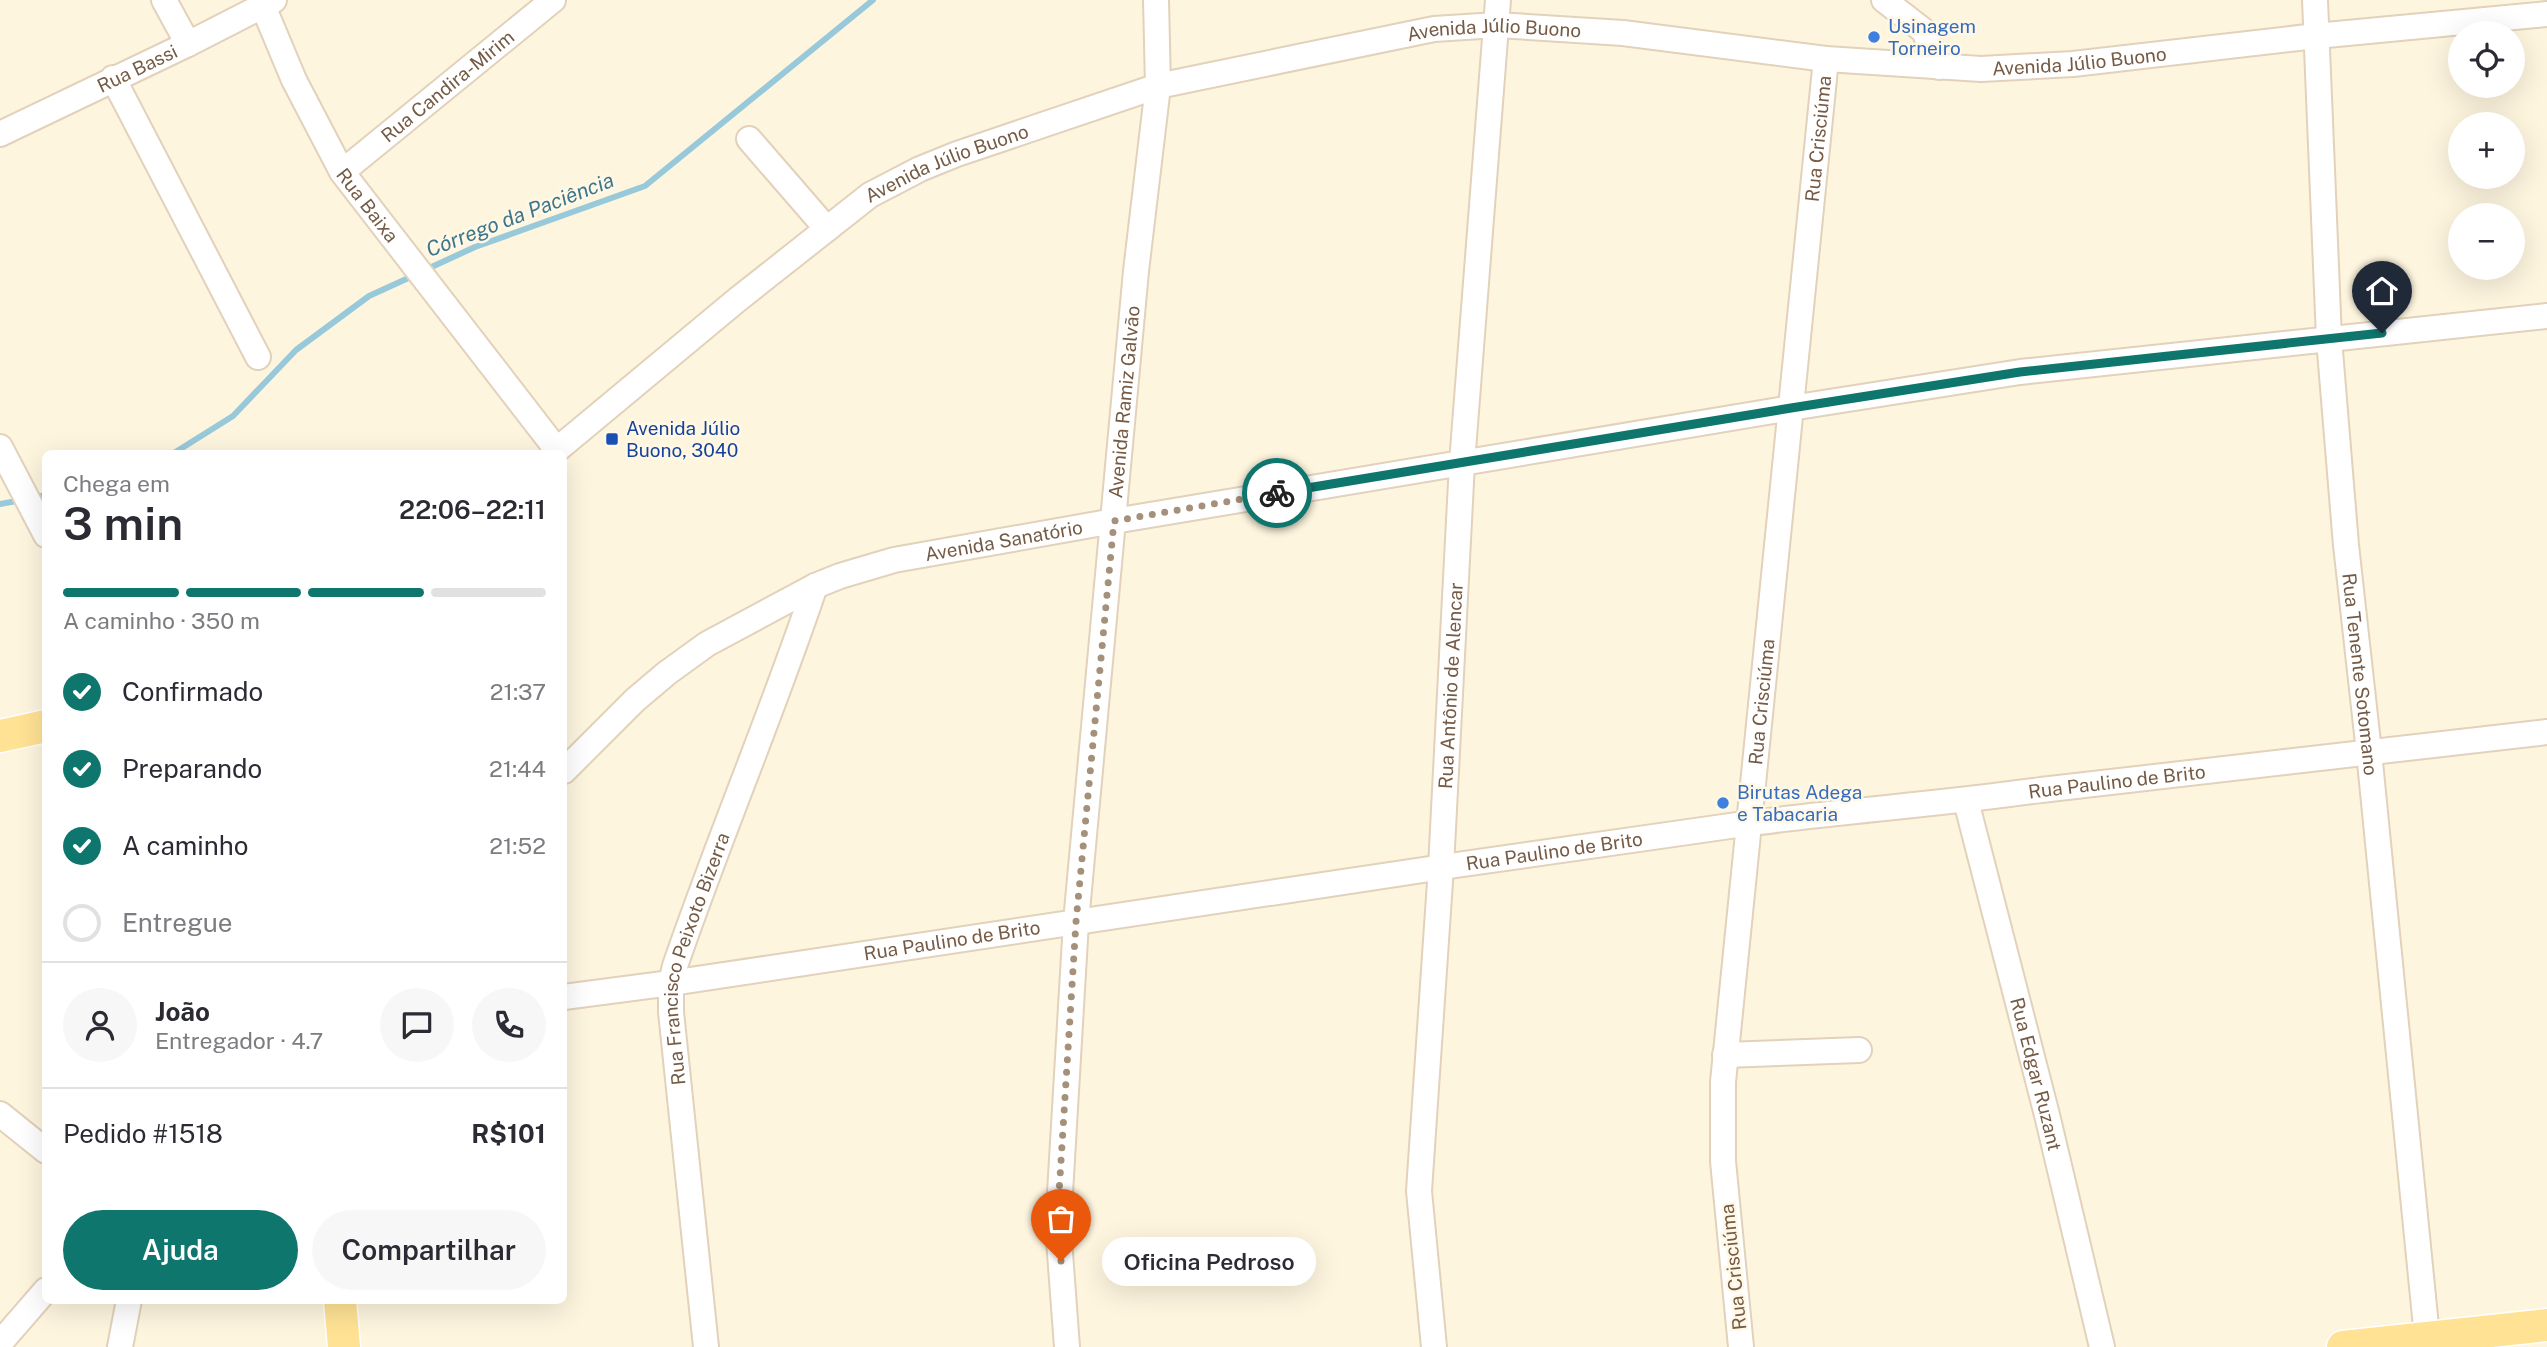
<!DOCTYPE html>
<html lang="pt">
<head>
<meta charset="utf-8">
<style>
  :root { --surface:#fff; --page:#f7f7f7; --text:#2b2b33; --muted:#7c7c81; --line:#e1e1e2; --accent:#0f766e }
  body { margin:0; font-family:"Public Sans",sans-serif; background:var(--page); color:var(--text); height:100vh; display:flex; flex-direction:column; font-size:26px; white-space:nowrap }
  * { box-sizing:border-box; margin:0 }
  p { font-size:23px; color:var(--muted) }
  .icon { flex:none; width:38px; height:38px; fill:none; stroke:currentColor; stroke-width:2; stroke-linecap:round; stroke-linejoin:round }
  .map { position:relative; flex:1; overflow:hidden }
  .details { position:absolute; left:42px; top:450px; width:525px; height:854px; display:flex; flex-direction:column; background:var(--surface); border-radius:10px; box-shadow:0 7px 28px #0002 }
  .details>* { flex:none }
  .buttons { position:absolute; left:2448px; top:21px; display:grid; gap:14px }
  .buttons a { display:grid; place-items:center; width:77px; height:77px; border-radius:50%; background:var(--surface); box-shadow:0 7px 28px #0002; font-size:35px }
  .pin { position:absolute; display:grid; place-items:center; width:60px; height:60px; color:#fff; margin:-72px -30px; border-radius:50% 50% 50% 0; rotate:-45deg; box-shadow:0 0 7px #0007 }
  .pin .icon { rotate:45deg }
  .courier { position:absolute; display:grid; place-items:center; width:70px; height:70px; margin:-35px; border:5px solid #0f766e; border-radius:50%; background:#fff; color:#222; box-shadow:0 2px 9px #0007 }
  .bubble { position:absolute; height:49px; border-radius:24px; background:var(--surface); box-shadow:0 7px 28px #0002; font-size:23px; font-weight:600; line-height:49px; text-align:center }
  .head em { font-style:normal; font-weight:600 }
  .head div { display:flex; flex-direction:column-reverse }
  .head { display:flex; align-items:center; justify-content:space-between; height:119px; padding:0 21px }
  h1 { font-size:46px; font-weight:600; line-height:52px }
  .bar { display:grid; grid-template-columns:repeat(4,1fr); gap:10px 7px; align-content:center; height:84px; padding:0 21px }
  .bar i { height:9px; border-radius:5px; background:var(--line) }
  .bar .on { background:var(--accent) }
  .bar p { grid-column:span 4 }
  .line { display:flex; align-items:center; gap:18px; padding:0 21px; border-top:2px solid var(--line) }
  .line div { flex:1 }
  .round { display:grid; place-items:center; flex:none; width:74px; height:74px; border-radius:37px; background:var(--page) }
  ol { padding:0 21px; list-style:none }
  li { display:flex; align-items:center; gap:21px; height:77px }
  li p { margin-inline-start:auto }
  li .icon { padding:7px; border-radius:50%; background:var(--accent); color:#fff; stroke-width:4 }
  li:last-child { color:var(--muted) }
  li i { width:38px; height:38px; border:4px solid var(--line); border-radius:50% }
  .button { display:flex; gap:14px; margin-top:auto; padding:14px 21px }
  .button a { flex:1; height:80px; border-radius:42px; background:var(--accent); color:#fff; font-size:28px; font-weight:600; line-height:80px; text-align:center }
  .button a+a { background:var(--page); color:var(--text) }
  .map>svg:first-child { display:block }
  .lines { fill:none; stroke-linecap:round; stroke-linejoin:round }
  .stream { stroke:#98c9da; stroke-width:6 }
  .minor-casing { stroke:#e2d1bb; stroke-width:28 }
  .major-casing { stroke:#fff; stroke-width:35 }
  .minor { stroke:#fff; stroke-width:24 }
  .major { stroke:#ffe294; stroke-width:32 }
  .done { stroke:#a5917b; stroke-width:7; stroke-dasharray:0 12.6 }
  .route { stroke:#0f766e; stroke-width:9 }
  .shop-dot { fill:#3f7fe0; stroke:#fff8e6; stroke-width:2.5 }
  .transit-dot { fill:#1a4fb4; stroke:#fff8e6; stroke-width:2.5 }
  .labels { text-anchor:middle; stroke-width:5; stroke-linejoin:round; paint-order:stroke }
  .shop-label { font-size:19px; fill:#366cbe; stroke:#fff8e6; text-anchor:start }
  .street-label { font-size:19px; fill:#755b45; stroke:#fff8e6 }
  .transit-label { font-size:19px; fill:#164399; stroke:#fff8e6; text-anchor:start }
  .water-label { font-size:21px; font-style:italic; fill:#3e768b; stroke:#fff8e6 }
</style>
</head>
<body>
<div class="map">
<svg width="2547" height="1347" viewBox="0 0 2547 1347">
  <rect width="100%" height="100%" fill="#fef5df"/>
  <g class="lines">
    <g class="stream">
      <path d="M425,270L475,247L645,186L873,0"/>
      <path d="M174,453L233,416L296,350L369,296L415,275"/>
      <path d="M33,498L46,495"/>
      <path d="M0,504L22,500"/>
    </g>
    <g class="minor-casing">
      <g id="minor">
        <path d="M164,0L188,44"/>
        <path d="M1884,0L1924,31L1939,67"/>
        <path id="s1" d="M2315,0L2329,339L2346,545L2369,752L2428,1347"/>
        <path id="s2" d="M263,6L294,80L342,172L557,450"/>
        <path d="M113,78L258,357"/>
        <path id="s3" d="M0,134L188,44L274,0"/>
        <path d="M749,139L827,229"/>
        <path id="s4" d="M342,172L553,0"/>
        <path d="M0,447L46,535"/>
        <path id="s5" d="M553,453L737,300L870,195L920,169L957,154L1158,86L1434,29L1497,25L1623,33L1826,59L1981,69L2073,64L2316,36L2547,14"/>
        <path id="s6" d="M564,771L635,700L667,673L707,644L815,586L840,576L894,560L1114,521L1791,408L2020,372L2547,316"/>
        <path id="s7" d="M1966,801L2047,1115L2102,1347"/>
        <path id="s8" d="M564,997L671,983C1029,928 1386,874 1744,824C1842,811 1942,804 2041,790L2547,732"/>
        <path d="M1725,1055L1859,1050"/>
        <path d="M0,1114L46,1151"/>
        <path d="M0,1343L46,1290"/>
        <path d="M120,1347L129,1300"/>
        <path id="s9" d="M706,1347L671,1012V983L675,966C719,838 772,714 815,586"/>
        <path id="s10" d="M1067,1347L1059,1240L1060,1193L1076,922L1136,271L1158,86L1156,0"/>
        <path id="s11" d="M1434,1347L1419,1191L1441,867L1462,463L1498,0"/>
        <path id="s12" d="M1741,1347L1723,1161V1082L1826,59"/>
      </g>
    </g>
    <g class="major-casing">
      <g id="major">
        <path d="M0,736L46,726"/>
        <path d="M340,1300L344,1347"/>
        <path d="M2343,1347L2547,1325"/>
      </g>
    </g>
    <use href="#minor" class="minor"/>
    <use href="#major" class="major"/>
  </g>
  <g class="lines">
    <path class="done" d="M1061,1261L1059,1193L1076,922L1114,521L1277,493"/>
    <path class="route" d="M1277,493L1791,408L2020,372L2382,333"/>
  </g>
  <g class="shop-dot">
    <circle cx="1874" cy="37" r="7"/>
    <circle cx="1723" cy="803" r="7"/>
  </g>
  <rect class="transit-dot" x="605" y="432" width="14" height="14" rx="3.5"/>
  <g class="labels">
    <g class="shop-label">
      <text x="1888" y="33">Usinagem<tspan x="1888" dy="22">Torneiro</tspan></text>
      <text x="1737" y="799">Birutas Adega<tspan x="1737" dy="22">e Tabacaria</tspan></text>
    </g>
    <g class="street-label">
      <text dy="7" stroke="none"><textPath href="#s5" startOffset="1059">Avenida Júlio Buono</textPath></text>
      <text dy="7" stroke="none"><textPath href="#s5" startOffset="1647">Avenida Júlio Buono</textPath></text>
      <text dy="7" stroke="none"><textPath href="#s3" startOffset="152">Rua Bassi</textPath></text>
      <text dy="7" stroke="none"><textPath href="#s4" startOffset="136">Rua Candira-Mirim</textPath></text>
      <text dy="7" stroke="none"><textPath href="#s12" startOffset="1214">Rua Crisciúma</textPath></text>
      <text dy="7" stroke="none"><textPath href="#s5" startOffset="492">Avenida Júlio Buono</textPath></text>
      <text dy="7" stroke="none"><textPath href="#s2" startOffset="226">Rua Baixa</textPath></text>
      <text dy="7" stroke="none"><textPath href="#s10" startOffset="948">Avenida Ramiz Galvão</textPath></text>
      <text dy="7" stroke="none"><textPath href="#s6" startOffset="509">Avenida Sanatório</textPath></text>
      <text dy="7" stroke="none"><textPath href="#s1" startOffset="676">Rua Tenente Sotomano</textPath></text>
      <text dy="7" stroke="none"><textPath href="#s11" startOffset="663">Rua Antônio de Alencar</textPath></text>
      <text dy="7" stroke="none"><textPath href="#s12" startOffset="648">Rua Crisciúma</textPath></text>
      <text dy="7" stroke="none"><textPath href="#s8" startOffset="1568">Rua Paulino de Brito</textPath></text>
      <text dy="7" stroke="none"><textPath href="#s8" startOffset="1001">Rua Paulino de Brito</textPath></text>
      <text dy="7" stroke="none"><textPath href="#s8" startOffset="392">Rua Paulino de Brito</textPath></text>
      <text dy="7" stroke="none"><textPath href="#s9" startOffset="394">Rua Francisco Peixoto Bizerra</textPath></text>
      <text dy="7" stroke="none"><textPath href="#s7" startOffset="282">Rua Edgar Ruzant</textPath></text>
      <text transform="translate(1733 1267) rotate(-96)" y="7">Rua Crisciúma</text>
    </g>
    <g class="transit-label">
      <text x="626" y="435">Avenida Júlio<tspan x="626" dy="22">Buono, 3040</tspan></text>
    </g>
    <g class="water-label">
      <text transform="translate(520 215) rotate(-21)" y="7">Córrego da Paciência</text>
    </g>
  </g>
</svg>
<div class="buttons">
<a><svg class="icon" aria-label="locate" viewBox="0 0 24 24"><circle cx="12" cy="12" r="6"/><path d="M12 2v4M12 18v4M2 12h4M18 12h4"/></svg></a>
<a>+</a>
<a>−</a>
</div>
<div class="pin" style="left:1061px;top:1261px;background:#ea580c"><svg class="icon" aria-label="bag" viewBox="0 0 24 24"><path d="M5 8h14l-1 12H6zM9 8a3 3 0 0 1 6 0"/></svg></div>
<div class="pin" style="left:2382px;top:333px;background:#1f2937"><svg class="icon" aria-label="home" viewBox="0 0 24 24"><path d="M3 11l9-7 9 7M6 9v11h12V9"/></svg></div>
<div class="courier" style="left:1277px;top:493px"><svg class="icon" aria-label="bike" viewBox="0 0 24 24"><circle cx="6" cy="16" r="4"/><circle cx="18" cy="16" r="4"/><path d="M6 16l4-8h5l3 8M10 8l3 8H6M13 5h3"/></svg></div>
<div class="bubble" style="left:1102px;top:1237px;width:214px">Oficina Pedroso</div>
<section class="details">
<div class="head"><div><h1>3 min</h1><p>Chega em</p></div><em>22:06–22:11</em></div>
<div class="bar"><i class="on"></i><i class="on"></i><i class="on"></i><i></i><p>A caminho · 350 m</p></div>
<ol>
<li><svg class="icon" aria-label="check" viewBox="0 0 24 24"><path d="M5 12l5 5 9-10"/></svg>Confirmado<p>21:37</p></li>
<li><svg class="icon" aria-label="check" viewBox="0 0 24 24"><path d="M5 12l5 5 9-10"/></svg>Preparando<p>21:44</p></li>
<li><svg class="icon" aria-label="check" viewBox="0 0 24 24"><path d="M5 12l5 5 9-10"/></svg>A caminho<p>21:52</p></li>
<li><i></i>Entregue</li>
</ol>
<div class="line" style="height:126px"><a class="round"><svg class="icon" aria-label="person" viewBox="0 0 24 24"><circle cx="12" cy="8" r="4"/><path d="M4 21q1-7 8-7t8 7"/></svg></a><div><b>João</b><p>Entregador · 4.7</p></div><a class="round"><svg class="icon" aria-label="chat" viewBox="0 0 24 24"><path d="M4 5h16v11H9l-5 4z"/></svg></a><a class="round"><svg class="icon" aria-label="phone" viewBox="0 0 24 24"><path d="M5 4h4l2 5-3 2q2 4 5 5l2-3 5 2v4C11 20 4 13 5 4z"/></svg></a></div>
<div class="line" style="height:91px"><div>Pedido #1518</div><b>R$101</b></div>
<div class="button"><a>Ajuda</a><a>Compartilhar</a></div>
</section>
</div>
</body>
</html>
